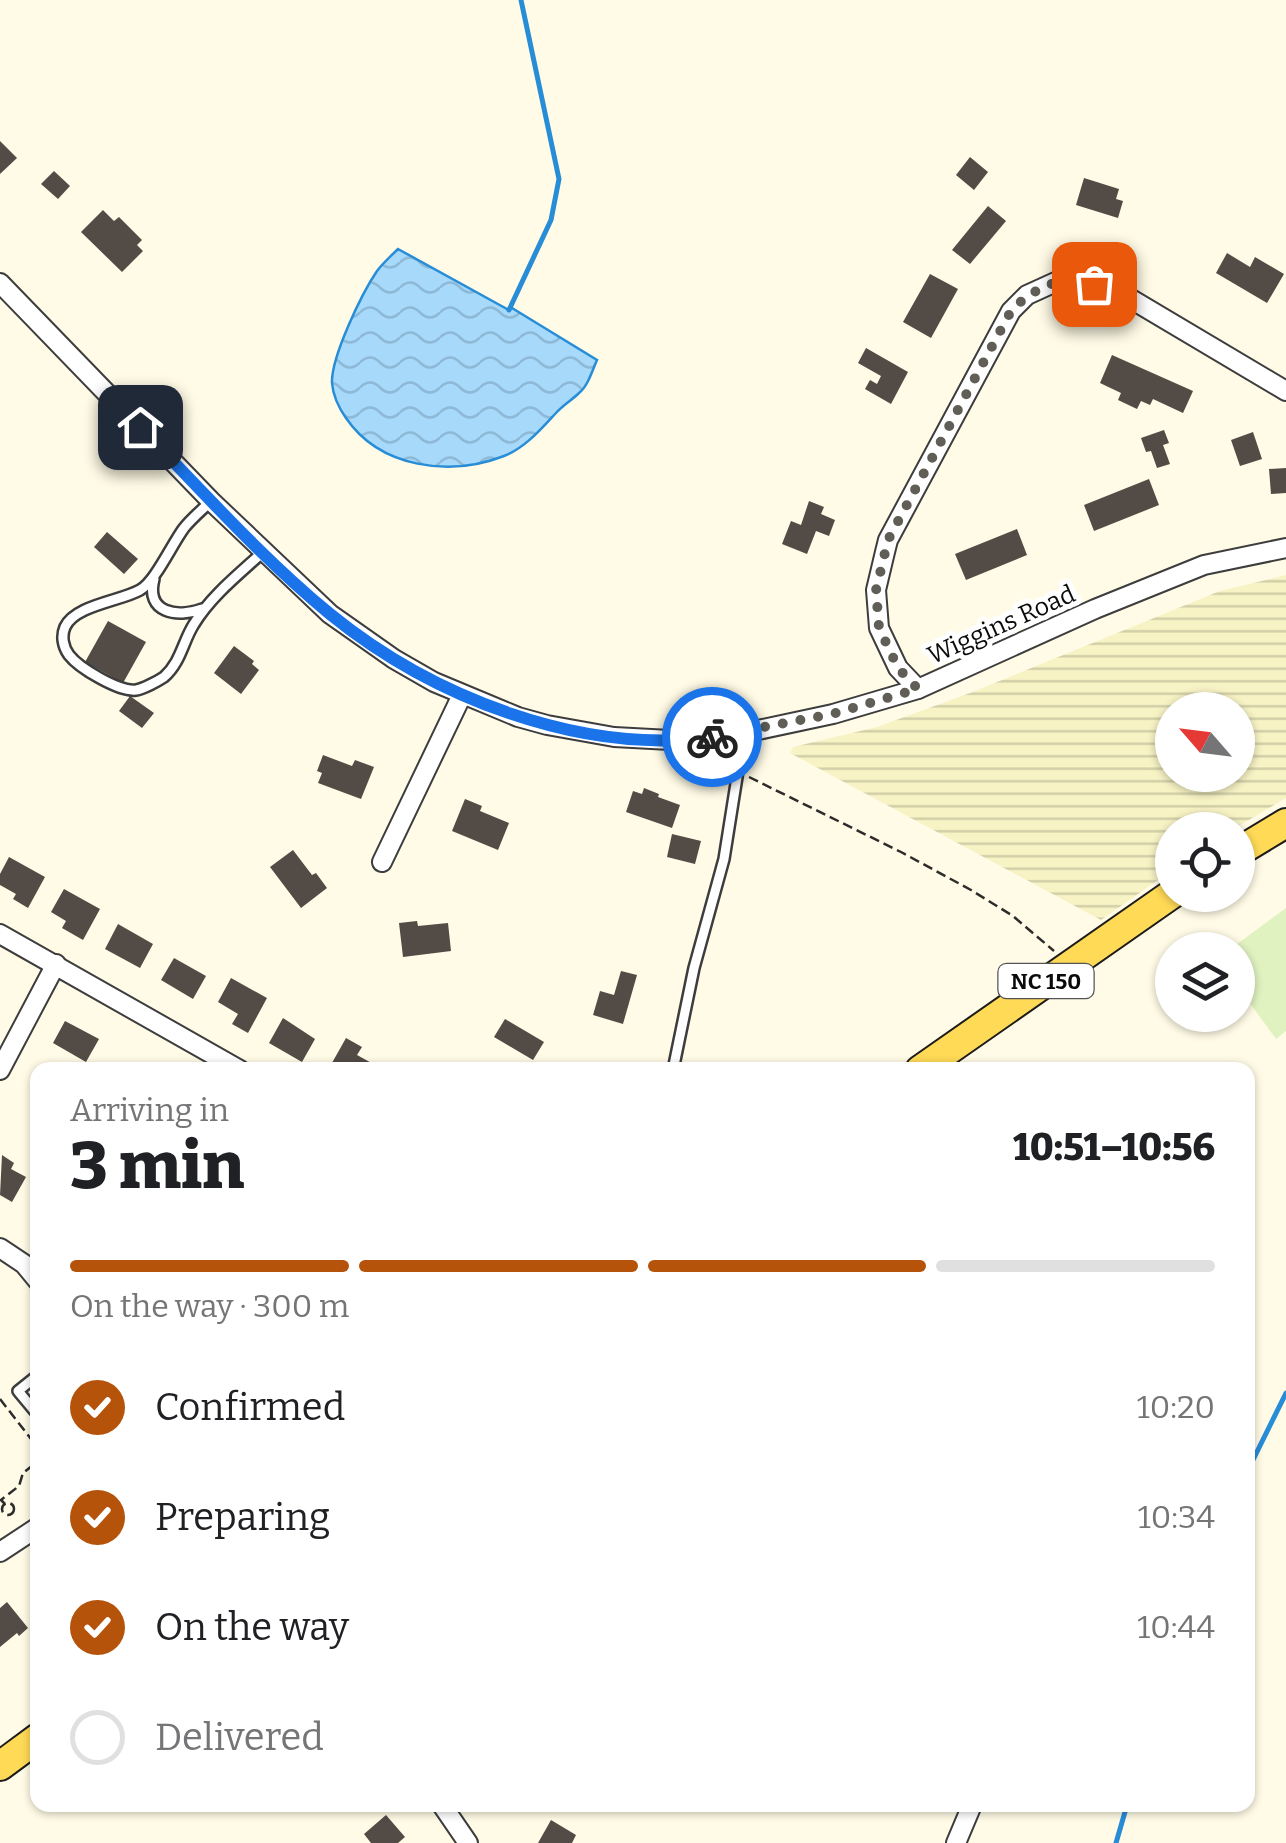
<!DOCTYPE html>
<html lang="en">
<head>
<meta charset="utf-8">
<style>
  :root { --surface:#fff; --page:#f6f6f6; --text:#202124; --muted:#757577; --line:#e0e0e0; --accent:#b45309 }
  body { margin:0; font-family:Bitter,serif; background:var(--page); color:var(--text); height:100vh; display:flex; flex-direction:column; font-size:38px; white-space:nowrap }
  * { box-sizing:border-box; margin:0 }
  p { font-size:32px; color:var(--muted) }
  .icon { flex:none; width:55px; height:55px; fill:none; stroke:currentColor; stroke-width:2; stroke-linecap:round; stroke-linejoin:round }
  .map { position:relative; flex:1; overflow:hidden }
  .details { position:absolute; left:30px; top:1062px; width:1225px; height:750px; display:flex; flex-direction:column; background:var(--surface); border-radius:20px; box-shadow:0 2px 8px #0004 }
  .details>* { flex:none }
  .needle { width:65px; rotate:298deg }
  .tools { position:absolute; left:1155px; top:692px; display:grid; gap:20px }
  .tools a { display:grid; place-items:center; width:100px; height:100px; border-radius:50%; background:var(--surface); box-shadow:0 2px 8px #0004; font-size:50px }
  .pin { position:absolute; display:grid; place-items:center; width:85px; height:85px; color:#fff; margin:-42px; border-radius:20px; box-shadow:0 5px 15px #0006 }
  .courier { position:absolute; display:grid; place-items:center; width:100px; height:100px; margin:-50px; border:8px solid #1a73e8; border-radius:50%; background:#fff; color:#222; box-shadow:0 2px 12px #0007 }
  .summary em { font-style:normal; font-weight:800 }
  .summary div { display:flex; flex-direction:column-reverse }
  .summary { display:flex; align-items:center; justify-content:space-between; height:170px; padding:0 40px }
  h1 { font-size:65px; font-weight:800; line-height:75px }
  .bar { display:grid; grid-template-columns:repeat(4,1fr); gap:15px 10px; align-content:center; height:120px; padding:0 40px }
  .bar i { height:12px; border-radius:8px; background:var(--line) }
  .bar .current { background:var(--accent) }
  .bar p { grid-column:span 4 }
  ol { padding:0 40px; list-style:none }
  li { display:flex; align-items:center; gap:30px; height:110px }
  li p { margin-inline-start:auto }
  li .icon { padding:10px; border-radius:50%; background:var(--accent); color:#fff; stroke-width:4 }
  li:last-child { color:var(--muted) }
  li i { width:55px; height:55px; border:5px solid var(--line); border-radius:50% }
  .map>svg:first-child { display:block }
  .farmland { fill:url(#farmland-rules); fill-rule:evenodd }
  .pitch { fill:#e0f2c0 }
  .water { fill:url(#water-waves); stroke:#288dd7; stroke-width:2.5 }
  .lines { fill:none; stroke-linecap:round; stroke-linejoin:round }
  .stream { stroke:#288dd7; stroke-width:5 }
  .building { fill:#534b45 }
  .service-casing { stroke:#3d3d3d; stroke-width:14 }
  .minor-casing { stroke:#3d3d3d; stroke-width:22 }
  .primary-casing { stroke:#1b1b1b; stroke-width:32 }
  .path { stroke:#2c2c2c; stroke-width:2.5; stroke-dasharray:10 5; stroke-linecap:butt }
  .service { stroke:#fff; stroke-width:9 }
  .minor { stroke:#fff; stroke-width:18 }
  .primary { stroke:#ffda56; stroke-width:28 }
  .done { stroke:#605e57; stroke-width:10; stroke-dasharray:0 18 }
  .route { stroke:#1a73e8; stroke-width:12 }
  .labels { text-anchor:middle; stroke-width:10; stroke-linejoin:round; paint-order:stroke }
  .shield { fill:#fff; stroke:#545454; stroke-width:2.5 }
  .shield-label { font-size:22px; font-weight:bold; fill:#0a0a0a }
  .street-label { font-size:25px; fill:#0a0a0a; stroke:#fff }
</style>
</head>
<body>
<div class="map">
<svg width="1286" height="1843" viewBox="0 0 1286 1843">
  <defs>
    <pattern id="farmland-rules" width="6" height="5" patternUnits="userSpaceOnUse" patternTransform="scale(2.5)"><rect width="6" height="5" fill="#f7f3c5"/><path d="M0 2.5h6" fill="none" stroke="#d2cfa8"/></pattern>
    <pattern id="water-waves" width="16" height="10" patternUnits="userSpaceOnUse" patternTransform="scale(2.5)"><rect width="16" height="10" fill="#a7d9fb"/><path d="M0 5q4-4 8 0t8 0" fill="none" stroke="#8eb9d6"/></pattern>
  </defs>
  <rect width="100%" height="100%" fill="#fffbe6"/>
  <path class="farmland" d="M1286,575V798L1232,830H1172V870L1101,920L790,753L793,747L877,727L970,693L1220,591ZM1172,710H1238V775H1172Z"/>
  <path class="pitch" d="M1286,908V1031L1276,1039L1238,987V950H1229Z"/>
  <path class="water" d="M398,249L507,309L512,308L597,360C592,371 588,386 579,393C572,400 563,405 556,413C541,429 525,448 504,456C450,477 380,468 346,418C339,408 333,395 332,383C331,357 362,293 377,271C383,263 391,256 398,249Z"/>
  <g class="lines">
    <g class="stream">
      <path d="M509,310L551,220L559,179L521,0"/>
      <path d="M1248,1470L1286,1393"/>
      <path d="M1116,1843L1127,1805"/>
    </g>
  </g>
  <g class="building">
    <path d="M0,141L17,158L0,174Z"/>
    <path d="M970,157L988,172L974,190L956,175Z"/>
    <path d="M54,171L70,186L58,199L41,184Z"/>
    <path d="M1084,178L1119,189L1116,199L1123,201L1118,218L1076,205Z"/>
    <path d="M988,206L1006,221L970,264L952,250Z"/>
    <path d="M103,210L114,221L119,217L142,240L137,245L143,251L122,272L81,232Z"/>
    <path d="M1227,253L1250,267L1255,257L1284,274L1267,303L1216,273Z"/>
    <path d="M930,274L958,289L931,338L903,322Z"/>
    <path d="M866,348L908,372L891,404L865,389L870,380L877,384L881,376L858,363Z"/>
    <path d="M1112,355L1193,391L1183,413L1153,399L1150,405L1141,401L1137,409L1118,400L1121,393L1100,383Z"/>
    <path d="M1164,430L1169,443L1163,445L1170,464L1157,468L1151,451L1146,452L1141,438Z"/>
    <path d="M1253,432L1262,459L1240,466L1231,440Z"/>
    <path d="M1286,468V493L1271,494L1269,469Z"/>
    <path d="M1149,479L1159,505L1094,531L1084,505Z"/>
    <path d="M809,501L824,507L821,514L835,520L829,536L816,531L807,554L782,544L791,521L801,525Z"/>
    <path d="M1017,529L1027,555L966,580L955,554Z"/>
    <path d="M107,532L138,559L124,574L94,547Z"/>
    <path d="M108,621L146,642L123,683L85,662Z"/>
    <path d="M234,646L254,661L252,664L259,670L241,694L214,673Z"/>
    <path d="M130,696L154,713L142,728L119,711Z"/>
    <path d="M323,755L352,766L355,760L374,767L361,799L318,783L322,773L317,771Z"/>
    <path d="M644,788L659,794L658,797L680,805L672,828L626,812L633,791L642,794Z"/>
    <path d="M465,799L482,806L480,811L509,823L498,850L452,831Z"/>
    <path d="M672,834L701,841L695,864L667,857Z"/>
    <path d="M293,850L312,875L316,873L327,888L301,908L270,867Z"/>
    <path d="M9,857L45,877L28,908L13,899L16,894L0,885V874Z"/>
    <path d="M64,889L100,909L83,940L62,928L66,921L51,912Z"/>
    <path d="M417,921L418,926L448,923L451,951L403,957L399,923Z"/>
    <path d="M118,924L153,944L140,968L105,949Z"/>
    <path d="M174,958L206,976L193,999L161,980Z"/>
    <path d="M621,971L637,975L623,1024L593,1015L600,991L614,995Z"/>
    <path d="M231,978L267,998L248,1033L232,1024L238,1014L218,1002Z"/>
    <path d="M283,1018L315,1039L302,1062L269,1043Z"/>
    <path d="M505,1019L544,1042L533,1060L494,1037Z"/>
    <path d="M65,1021L99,1039L86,1062L53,1043Z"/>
    <path d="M346,1038L362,1047L357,1055L377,1066L375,1070H328Z"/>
    <path d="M2,1155L14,1163L11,1169L26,1177L12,1202L0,1195Z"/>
    <path d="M7,1602L28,1628L19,1636L17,1633L0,1647V1608Z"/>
    <path d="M386,1815L405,1837L398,1843H371L364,1834Z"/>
    <path d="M551,1820L576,1835L572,1843H538Z"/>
  </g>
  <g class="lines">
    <g class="service-casing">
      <g id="service">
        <path d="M211,501C202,510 192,518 184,528C172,544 155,582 140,590C121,601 75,605 65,627C61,636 63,647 69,655C79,668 119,692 136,690C143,689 158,681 164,677C181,662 183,641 194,624C211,596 239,574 263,552"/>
        <path d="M154,579C145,613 177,618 202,609"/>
        <path d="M673,1070L694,968L724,859L744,733"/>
        <path d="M38,1375L18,1391L38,1415"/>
      </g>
    </g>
    <g class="minor-casing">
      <g id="minor">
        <path d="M0,283L211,501L330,614L394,659L434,682L518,717L547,725L614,737L689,741L744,733L833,714L918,689L1095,609L1204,565L1286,548"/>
        <path d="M918,689L898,668L879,628L876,590L885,552L888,540L1011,311L1027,295L1060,280L1094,284L1131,299L1286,391"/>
        <path d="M382,862L462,695"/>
        <path d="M0,934L240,1070"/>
        <path d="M0,1070L56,964"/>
        <path d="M0,1248L24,1264L38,1281"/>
        <path d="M0,1552L38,1527"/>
        <path d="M442,1805L468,1843"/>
        <path d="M956,1843L972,1805"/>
      </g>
    </g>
    <g class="primary-casing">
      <g id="primary">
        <path d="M1238,852L1286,823"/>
        <path d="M920,1070L1172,894"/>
        <path d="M0,1766L38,1738"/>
      </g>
    </g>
    <g class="path">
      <path d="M749,777L901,852L971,890L1013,916L1054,951"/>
      <path d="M0,1399L38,1448"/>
      <path d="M31,1436L38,1431"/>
      <circle cx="8" cy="1509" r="6"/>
      <path d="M5,1504L1,1500L19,1486L23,1473L38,1461"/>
    </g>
    <use href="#service" class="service"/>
    <use href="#minor" class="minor"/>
    <use href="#primary" class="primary"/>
  </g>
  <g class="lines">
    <path class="done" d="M712,737L832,714L918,689L898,668L879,628L876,590L888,540L1011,311L1028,295L1060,280L1094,284"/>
    <path class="route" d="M140,427C202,491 262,558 330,614C432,697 580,755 712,737"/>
  </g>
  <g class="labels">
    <rect class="shield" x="998.5" y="964" width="95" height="34" rx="8"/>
    <g class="shield-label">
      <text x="1046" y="989">NC 150</text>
    </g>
    <g class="street-label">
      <text transform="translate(1001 624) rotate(-24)" y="9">Wiggins Road</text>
    </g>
  </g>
</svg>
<div class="tools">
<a><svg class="needle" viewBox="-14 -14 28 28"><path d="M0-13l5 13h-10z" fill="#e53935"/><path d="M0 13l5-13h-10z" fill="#757577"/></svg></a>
<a><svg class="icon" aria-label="locate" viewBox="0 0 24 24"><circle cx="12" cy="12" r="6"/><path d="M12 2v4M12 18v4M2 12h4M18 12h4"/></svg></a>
<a><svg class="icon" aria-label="layers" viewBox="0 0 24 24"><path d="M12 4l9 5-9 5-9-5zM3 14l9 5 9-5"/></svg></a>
</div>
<div class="pin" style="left:1094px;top:284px;background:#ea580c"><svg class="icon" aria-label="bag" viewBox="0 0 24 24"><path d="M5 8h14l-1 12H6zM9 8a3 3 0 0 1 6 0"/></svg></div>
<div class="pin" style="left:140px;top:427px;background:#1f2937"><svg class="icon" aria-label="home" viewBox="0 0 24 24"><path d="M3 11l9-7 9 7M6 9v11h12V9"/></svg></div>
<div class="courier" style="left:712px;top:737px"><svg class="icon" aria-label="bike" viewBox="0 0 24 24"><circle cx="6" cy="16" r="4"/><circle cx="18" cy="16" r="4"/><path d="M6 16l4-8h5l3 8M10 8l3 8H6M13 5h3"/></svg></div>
<section class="details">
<div class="summary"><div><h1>3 min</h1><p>Arriving in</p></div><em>10:51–10:56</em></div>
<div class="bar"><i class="current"></i><i class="current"></i><i class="current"></i><i></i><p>On the way · 300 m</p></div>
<ol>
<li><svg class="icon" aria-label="check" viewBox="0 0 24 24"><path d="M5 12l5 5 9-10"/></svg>Confirmed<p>10:20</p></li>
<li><svg class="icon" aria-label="check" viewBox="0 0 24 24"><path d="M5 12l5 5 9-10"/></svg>Preparing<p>10:34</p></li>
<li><svg class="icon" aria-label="check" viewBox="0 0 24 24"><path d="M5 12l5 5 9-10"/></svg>On the way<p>10:44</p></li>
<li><i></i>Delivered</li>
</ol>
</section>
</div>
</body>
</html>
